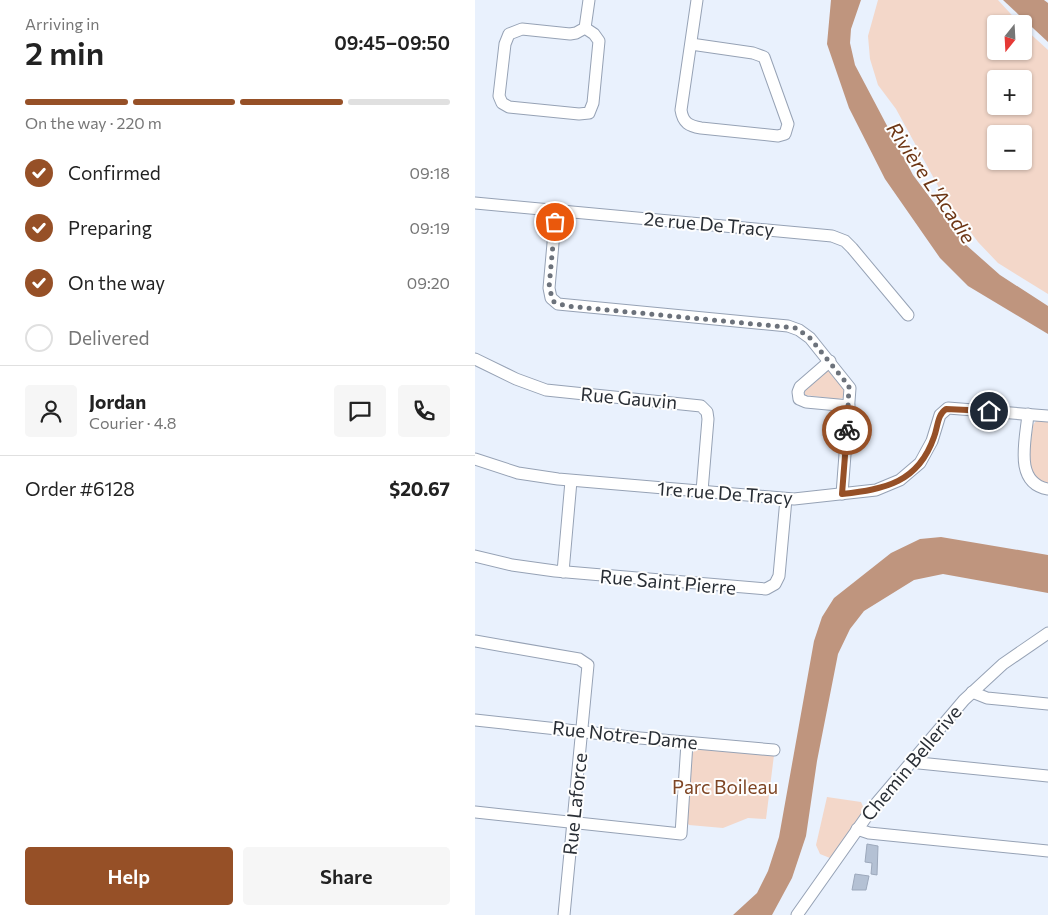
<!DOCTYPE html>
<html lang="en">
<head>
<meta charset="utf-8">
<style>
  :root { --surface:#fff; --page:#f6f6f6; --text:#222; --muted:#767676; --line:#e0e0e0; --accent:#965027 }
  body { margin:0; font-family:Commissioner,sans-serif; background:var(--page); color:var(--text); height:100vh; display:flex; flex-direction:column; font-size:19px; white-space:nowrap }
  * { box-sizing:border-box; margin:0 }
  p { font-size:16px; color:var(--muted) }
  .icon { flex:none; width:28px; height:28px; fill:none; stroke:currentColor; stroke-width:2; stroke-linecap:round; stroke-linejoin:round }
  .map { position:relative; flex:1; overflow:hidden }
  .drawer { display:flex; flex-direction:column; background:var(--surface); width:475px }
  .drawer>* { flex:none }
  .needle { width:32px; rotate:198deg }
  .tools { position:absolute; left:512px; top:15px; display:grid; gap:10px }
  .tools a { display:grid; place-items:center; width:45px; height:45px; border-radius:5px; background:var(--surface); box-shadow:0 1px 4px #0004; font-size:25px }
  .pin { position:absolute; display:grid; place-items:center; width:42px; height:42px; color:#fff; margin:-21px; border:2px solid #fff; border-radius:50%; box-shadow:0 1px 5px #0007 }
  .courier { position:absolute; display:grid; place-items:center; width:50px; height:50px; margin:-25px; border:4px solid #965027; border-radius:50%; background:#fff; color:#222; box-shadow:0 1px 6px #0007 }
  .head em { font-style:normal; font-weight:600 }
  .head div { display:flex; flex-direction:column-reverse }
  .head { display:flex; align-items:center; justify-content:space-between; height:85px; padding:0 25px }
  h1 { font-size:32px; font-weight:600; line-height:38px }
  .bar { display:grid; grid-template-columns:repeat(4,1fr); gap:8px 5px; align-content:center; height:60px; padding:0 25px }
  .bar i { height:6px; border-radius:4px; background:var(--line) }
  .bar .active { background:var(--accent) }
  .bar p { grid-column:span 4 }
  .line { display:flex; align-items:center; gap:12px; padding:0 25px; border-top:1px solid var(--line) }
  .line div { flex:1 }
  .round { display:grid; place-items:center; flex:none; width:52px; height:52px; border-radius:5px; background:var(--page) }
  ol { padding:0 25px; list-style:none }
  li { display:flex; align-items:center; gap:15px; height:55px }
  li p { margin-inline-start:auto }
  li .icon { padding:5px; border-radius:50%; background:var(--accent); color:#fff; stroke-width:4 }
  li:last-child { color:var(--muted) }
  li i { width:28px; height:28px; border:2px solid var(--line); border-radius:50% }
  .primary-button { display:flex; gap:10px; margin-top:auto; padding:10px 25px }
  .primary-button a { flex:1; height:58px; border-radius:5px; background:var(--accent); color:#fff; font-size:20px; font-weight:600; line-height:58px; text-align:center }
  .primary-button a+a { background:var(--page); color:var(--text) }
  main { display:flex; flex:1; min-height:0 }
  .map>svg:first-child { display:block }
  .green { fill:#f3d7c9; fill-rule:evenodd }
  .water { fill:#bf957e }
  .building { fill:#b4c1d4; stroke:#9da9bc }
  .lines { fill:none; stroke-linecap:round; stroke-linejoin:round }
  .minor-casing { stroke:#96a2b5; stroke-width:13 }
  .minor { stroke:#fff; stroke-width:11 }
  .done { stroke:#6c727b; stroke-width:5; stroke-dasharray:0 9 }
  .route { stroke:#965027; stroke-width:6 }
  .labels { text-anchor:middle; stroke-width:4; stroke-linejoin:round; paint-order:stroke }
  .street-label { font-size:19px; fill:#292e35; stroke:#fefefe }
  .park-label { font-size:19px; fill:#7e4524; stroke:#fefefe }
  .water-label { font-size:20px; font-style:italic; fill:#6d3615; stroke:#fefefe }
</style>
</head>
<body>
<main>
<section class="drawer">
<div class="head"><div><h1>2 min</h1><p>Arriving in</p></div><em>09:45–09:50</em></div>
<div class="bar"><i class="active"></i><i class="active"></i><i class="active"></i><i></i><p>On the way · 220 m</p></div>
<ol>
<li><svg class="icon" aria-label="check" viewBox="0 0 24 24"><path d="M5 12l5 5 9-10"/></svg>Confirmed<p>09:18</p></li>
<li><svg class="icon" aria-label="check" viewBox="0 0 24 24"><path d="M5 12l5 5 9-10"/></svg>Preparing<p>09:19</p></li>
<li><svg class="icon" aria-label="check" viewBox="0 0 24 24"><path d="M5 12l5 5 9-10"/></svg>On the way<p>09:20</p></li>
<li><i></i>Delivered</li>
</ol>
<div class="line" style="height:90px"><a class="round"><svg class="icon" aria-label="person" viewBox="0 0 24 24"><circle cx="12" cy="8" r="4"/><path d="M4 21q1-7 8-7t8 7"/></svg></a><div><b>Jordan</b><p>Courier · 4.8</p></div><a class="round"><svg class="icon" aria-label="chat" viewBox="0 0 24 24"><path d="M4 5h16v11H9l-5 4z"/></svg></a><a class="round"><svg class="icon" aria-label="phone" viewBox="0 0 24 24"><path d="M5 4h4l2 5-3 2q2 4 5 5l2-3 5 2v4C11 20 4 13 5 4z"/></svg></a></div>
<div class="line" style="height:65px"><div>Order #6128</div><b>$20.67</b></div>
<div class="primary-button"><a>Help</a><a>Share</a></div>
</section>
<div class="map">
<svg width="573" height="915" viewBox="0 0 573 915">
  <rect width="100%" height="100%" fill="#e9f1fd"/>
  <g class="green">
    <path d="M403,0H523L545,24H521V51H549V28L573,50V294L523,263L503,242L468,195L421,109L403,85L395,59L393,36ZM521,79H549V106H521ZM521,134H549V161H521Z"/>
    <path d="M352,371H355L370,390L368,398L363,399L330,395V389Z"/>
    <path d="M561,421H573V484C546,476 556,446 558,425Z"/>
    <path d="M221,748L299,755L291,819L273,818L248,828L214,825L212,822L217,754Z"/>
    <path d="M352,797L386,802L390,811L355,858L345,854L341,845Z"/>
  </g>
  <g class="water">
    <path d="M356,0H386L376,29L375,43L380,65L438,175L490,244L525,275L573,306V334L493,286L465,258L410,179L374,108L352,44Z"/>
    <path d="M528,0H569L573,3V42Z"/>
    <path d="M466,537L573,555V593L468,574L439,580L389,611L375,629L363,654L342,761L331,836L317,878L297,915H258L282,893L293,871L304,837L339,641L347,617L359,598L416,553L445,539Z"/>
  </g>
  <g class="building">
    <path d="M392,844L403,846L402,875L396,874L397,863L390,862Z"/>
    <path d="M380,874L394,876L391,890H377Z"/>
  </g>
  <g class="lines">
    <g class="minor-casing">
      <g id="minor">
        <path d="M110,28L119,34L124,41L118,103L114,113L104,114L34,107L27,103L24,96L30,44L34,34L47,29L95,34L101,33L110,28L114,0"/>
        <path d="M216,44L278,53L289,57L313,124L310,134L303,136L226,128C214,126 208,123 206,110L222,0"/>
        <path d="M0,203L357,236L370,241L377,248L433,315"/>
        <path d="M81,210L74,288L76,298L83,304L313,326L324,330L335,338L375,388L367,494"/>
        <path d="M0,359L41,379L71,390L226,406L232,412L233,419L227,491"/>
        <path d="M355,361L325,387L323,392L324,399L331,402L374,406"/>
        <path d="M553,414C551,439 538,483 573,489"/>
        <path d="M0,459L43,473L83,479L319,499L401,490L425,480L445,463L457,441L465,415L473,408L573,416"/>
        <path d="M0,556L37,565L80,571L291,589L300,584L304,576L311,499"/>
        <path d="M88,572L96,481"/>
        <path d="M0,641L104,659L113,665L89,915"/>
        <path d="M497,692L512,698L573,704"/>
        <path d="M0,720L165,738L299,750"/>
        <path d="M438,760L444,763L573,776"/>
        <path d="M0,812L206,834L212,743"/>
        <path d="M382,829L394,833L573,851"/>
        <path d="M322,915L399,806L489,700L528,664L573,633"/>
      </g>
    </g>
    <use href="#minor" class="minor"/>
  </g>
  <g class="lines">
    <path class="done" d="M80,222L74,288L79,302L91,306L321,328L335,338L374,386L372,430"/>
    <path class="route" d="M372,430L367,494C410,489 443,483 459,437C463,427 462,415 471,409L514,411"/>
  </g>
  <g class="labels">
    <g class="street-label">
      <text transform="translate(234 224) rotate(5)" y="7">2e rue De Tracy</text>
      <text transform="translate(154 398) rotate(5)" y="7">Rue Gauvin</text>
      <text transform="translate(250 493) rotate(4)" y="7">1re rue De Tracy</text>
      <text transform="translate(193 582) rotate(5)" y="7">Rue Saint Pierre</text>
      <text transform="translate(150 735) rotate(6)" y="7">Rue Notre-Dame</text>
      <text transform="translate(436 763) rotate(-50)" y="7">Chemin Bellerive</text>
      <text transform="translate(100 804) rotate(-84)" y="7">Rue Laforce</text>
    </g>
    <g class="park-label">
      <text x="250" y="794">Parc Boileau</text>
    </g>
    <g class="water-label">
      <text transform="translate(456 183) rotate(56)" y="7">Rivière L'Acadie</text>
    </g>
  </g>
</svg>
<div class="tools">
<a><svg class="needle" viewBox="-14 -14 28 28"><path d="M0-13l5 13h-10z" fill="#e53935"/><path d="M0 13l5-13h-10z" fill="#767676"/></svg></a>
<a>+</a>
<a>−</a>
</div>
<div class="pin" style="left:80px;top:222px;background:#ea580c"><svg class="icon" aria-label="bag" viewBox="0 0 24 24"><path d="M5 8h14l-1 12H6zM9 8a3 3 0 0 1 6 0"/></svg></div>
<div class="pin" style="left:514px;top:411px;background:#1f2937"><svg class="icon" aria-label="home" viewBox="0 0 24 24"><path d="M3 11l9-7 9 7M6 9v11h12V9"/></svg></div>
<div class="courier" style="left:372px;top:430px"><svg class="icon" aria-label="bike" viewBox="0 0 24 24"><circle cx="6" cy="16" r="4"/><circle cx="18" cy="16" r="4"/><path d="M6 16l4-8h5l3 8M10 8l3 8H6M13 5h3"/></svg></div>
</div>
</main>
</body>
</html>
